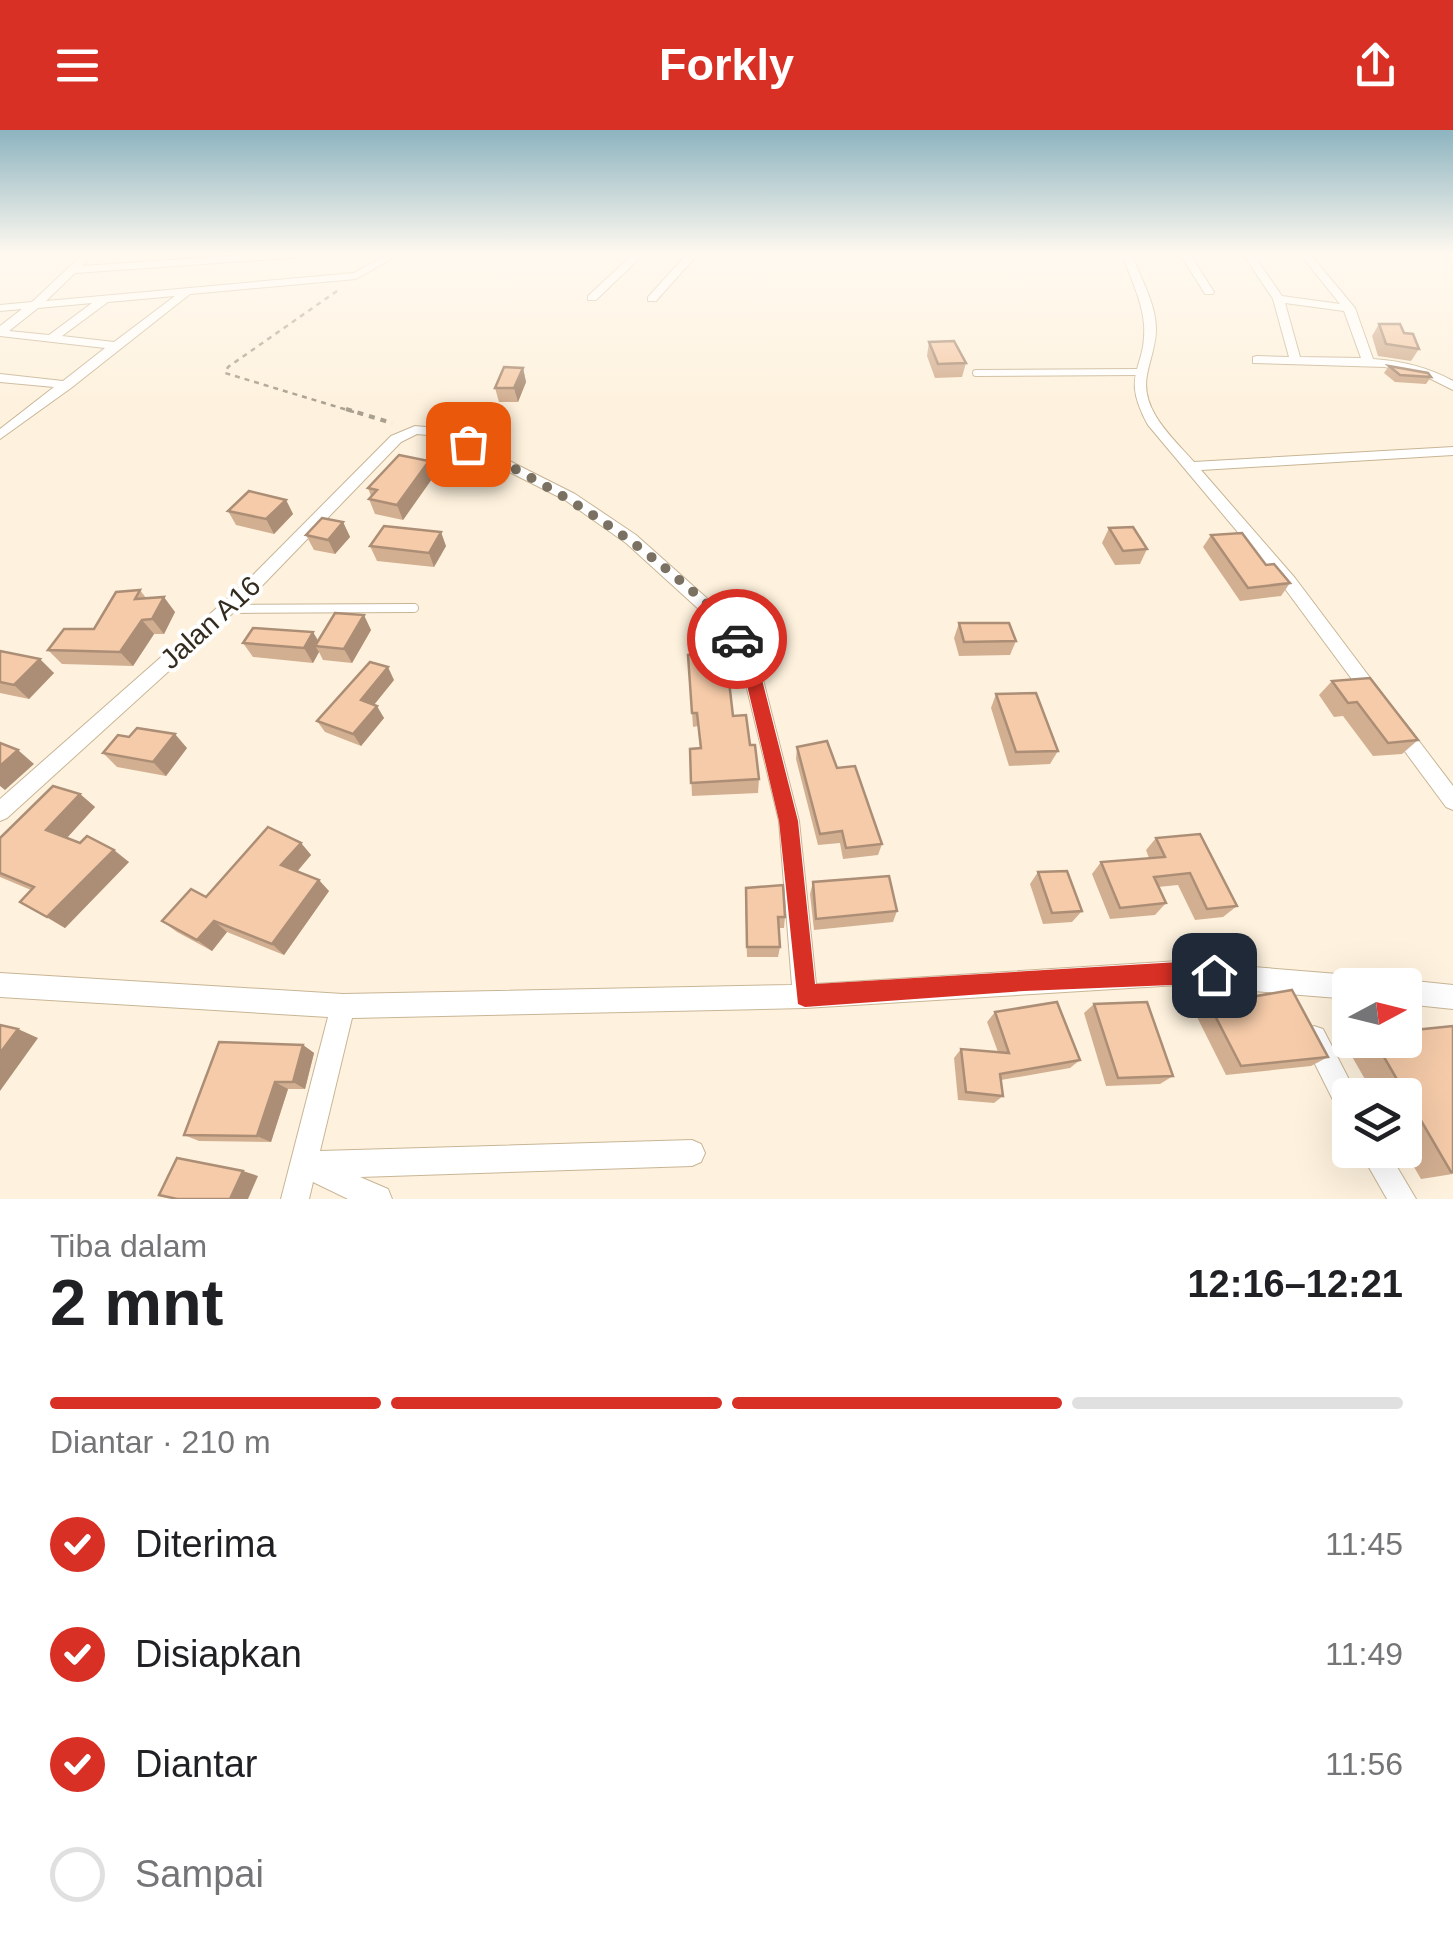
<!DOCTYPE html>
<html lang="id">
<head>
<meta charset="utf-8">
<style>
  :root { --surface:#fff; --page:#f6f6f6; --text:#202124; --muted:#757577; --line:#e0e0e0; --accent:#d93025 }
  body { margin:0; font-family:Helvetica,sans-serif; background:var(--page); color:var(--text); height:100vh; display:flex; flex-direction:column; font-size:38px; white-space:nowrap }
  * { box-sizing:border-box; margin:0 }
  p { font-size:32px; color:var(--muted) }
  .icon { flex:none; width:55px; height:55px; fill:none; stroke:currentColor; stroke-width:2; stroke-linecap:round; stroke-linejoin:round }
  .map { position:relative; height:1069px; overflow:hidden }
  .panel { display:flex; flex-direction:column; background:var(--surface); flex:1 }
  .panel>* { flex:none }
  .needle { width:65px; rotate:83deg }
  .controls { position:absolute; left:1332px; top:838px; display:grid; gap:20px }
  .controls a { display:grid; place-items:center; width:90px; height:90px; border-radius:10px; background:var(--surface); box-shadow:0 10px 40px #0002; font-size:50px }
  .pin { position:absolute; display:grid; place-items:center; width:85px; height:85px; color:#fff; margin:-42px; border-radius:20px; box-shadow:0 5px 15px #0006 }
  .courier { position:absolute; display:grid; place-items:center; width:100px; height:100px; margin:-50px; border:8px solid #d93025; border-radius:50%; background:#fff; color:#222; box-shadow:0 2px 12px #0007 }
  .headline em { font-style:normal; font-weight:600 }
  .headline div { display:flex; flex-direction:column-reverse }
  .headline { display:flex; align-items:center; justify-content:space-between; height:170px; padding:0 50px }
  h1 { font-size:65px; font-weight:600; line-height:75px }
  .bar { display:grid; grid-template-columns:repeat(4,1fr); gap:15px 10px; align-content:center; height:120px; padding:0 50px }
  .bar i { height:12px; border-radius:8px; background:var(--line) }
  .bar .current { background:var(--accent) }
  .bar p { grid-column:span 4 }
  ol { padding:0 50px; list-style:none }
  li { display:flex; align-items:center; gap:30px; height:110px }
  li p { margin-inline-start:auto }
  li .icon { padding:10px; border-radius:50%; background:var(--accent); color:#fff; stroke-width:4 }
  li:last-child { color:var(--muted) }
  li i { width:55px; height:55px; border:5px solid var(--line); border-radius:50% }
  header { display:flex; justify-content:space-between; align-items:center; height:130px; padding:0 50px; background:var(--accent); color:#fff; font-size:45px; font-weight:600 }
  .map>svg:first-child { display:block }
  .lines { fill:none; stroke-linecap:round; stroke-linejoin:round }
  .lane-far1-casing { stroke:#c8b595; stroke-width:8 }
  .lane-casing { stroke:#c8b595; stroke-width:10 }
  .street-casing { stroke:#c8b595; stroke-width:2 }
  .path-far1 { stroke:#aaa08f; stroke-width:2.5; stroke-dasharray:5 5; stroke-linecap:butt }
  .path { stroke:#aaa08f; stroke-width:4; stroke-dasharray:6 6; stroke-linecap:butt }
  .lane-far1 { stroke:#fff; stroke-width:6 }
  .lane { stroke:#fff; stroke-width:8 }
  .street { fill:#fff; fill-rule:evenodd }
  .wall { fill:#d3af91 }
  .shaded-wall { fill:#ac8e76 }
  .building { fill:#f5cba9; stroke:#ac8e76; stroke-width:2.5 }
  .route { fill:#d93025 }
  .done { stroke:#7a7162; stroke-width:10; stroke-dasharray:0 18 }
  .labels { text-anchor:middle; stroke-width:8; stroke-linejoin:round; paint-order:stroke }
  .street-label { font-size:28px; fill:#332b1f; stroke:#fff }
</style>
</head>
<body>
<header><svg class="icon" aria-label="menu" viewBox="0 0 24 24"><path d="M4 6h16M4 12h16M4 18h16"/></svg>Forkly<svg class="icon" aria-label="share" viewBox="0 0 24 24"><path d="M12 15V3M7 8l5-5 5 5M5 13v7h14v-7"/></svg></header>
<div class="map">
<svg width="1453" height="1069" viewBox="0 0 1453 1069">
  <rect width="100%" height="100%" fill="#fef2de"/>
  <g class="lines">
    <g class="lane-far1-casing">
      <path id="lane-far1" d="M976,243L1140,242"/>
    </g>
    <g class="lane-casing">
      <path id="lane" d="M230,479L414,478"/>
    </g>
    <g class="street-casing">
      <g id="street">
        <path d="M83,124H94L82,136L259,124H307L302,127L75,143L46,171L354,143L388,124H400L356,149L190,164L71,258L0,309V299L54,257L0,252V244L63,251L105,218L0,206V196L22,179L0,181V175L32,172ZM175,166L114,212L62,206L108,172ZM92,173L49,205L9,201L38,178Z"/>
        <path d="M633,124H644L596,170H588V166Z"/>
        <path d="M687,124H698L656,171H648V167Z"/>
        <path d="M1122,124H1132C1140,148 1156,173 1156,199C1156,215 1150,229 1147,245C1140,280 1173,308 1194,332L1453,317V325L1201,340L1295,448L1380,561L1383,566L1380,571H1368L1283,456L1148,295C1119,242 1147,241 1144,194C1142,170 1130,147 1122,124Z"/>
        <path d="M1180,124H1190L1214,162L1213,164H1205Z"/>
        <path d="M1243,124H1253L1282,166L1340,174L1300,124H1310L1355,178L1373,229C1402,231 1428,237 1453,251V260L1429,248L1385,237L1253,233V227L1257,226L1289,227L1273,169ZM1285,173L1344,181L1361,228L1300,227Z"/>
        <path d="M415,296L446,299L575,364L636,405L737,495L760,538L799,691L816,854L1179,831L1350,845L1358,849L1361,855H1350V869L1179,855L805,878L352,888L320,1021L692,1010L701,1014L705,1023L701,1032L692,1036L360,1047L388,1059L392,1069H348L313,1052L309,1069H281L328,887L0,867V843L343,864L792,855L779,691L742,538L725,503L626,413L565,370L438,306L417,304L401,312L256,462L7,688L0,691V669L244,454L391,306Z"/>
        <path d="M1399,591L1406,594L1453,656V680L1446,677L1392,604L1390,599L1392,594Z"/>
        <path d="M1405,850L1453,855V879L1405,874V855H1396Z"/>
        <path d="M1314,896L1323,899L1357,965H1350V990L1341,986L1302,908L1305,899Z"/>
        <path d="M1359,1020H1387L1416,1069H1387Z"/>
      </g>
    </g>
    <path class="path-far1" d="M337,161L228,237L225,243L354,282"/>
    <path class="path" d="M346,279L392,293"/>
    <use href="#lane-far1" class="lane-far1"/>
    <use href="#lane" class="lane"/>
    <use href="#street" class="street"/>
  </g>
  <g class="wall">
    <path d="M1379,194L1404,203L1419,219L1411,231L1378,226L1372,206Z"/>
    <path d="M929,212L966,233L962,247L935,248L927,226Z"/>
    <path d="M1389,236L1431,247L1426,254L1395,252L1384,243Z"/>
    <path d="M523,238L526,252L518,272H499L495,258Z"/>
    <path d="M429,331L434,346L403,390L375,384L369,369L371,366L368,358Z"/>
    <path d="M286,370L293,384L274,404L236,395L228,381Z"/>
    <path d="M343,392L350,407L335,424L314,420L306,405Z"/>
    <path d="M1109,398L1147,419L1140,434L1115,435L1102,413Z"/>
    <path d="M1211,405L1266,435L1290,453L1281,466L1240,471L1203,417Z"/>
    <path d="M370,416H446L434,437L377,431Z"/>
    <path d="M140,460L146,468L175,482L164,504H154L133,536L62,534L48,520L94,499Z"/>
    <path d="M959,493L1016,511L1010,525L959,526L954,508Z"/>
    <path d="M371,500L352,533L323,530L319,522L313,533L253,527L243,513L318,511Z"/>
    <path d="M0,521L54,543L29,569L0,563Z"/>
    <path d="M688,525L734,543V557H729L733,586L750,615L759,649L758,663L692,666L690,619L700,618L698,596L693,597Z"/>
    <path d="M394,550L374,575L384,588L361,616L325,602L317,591Z"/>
    <path d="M1332,551L1418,610L1402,624L1373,626L1343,586L1334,587L1319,565Z"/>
    <path d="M996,564L1058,621L1050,634L1009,636L991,578Z"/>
    <path d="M797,617L837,638L882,714L878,725L843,729L840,713L818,715L796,629Z"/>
    <path d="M187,618L166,646L117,637L103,623Z"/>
    <path d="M80,664L95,677L67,708L129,732L65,798L20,772L31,760L0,747V708Z"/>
    <path d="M1156,708L1237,776L1223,787L1195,790L1178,755L1158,757L1166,773L1155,785L1110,789L1092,744L1101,732L1149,728L1146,720Z"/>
    <path d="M301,713L311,725L297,742L329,761L284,825L227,802L212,821L177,802L162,791Z"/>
    <path d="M1038,742L1082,781L1072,792L1043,794L1030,754Z"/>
    <path d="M813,752L897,781L893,792L814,800L810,764Z"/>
    <path d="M745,770L785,787L784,798H779L780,817L778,827H747Z"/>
    <path d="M1094,874L1173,946L1160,954L1106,956L1084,883Z"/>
    <path d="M1209,874L1328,927L1311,936L1226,945L1195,883Z"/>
    <path d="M995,882L1080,930L1070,938L1001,950L1003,966L994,973L958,970L954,928L961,919L998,922L987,892Z"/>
    <path d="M1453,896V1044L1421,1049L1404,1020L1405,965H1374L1346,916L1358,910H1405Z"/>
    <path d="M303,915L314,923L305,959H288L271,1012L199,1011L184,1005Z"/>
  </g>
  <g class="shaded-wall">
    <path d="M523,238L526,252L518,272L514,258Z"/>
    <path d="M429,331L434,346L403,390L397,375Z"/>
    <path d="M286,370L293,384L274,404L266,389Z"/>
    <path d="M343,392L350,407L335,424L328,410Z"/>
    <path d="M441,402L446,416L434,437L429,423Z"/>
    <path d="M164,467L175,482L164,504L152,489Z"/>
    <path d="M364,485L371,500L352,533L344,519Z"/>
    <path d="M142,490L154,504L133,536L120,522Z"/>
    <path d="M313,502L322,517L315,516L319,522L313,533L304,518Z"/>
    <path d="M40,529L54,543L29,569L14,555Z"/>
    <path d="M388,537L394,550L368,582L361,570Z"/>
    <path d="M377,576L384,588L361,616L353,604Z"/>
    <path d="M175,604L187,618L166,646L153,632Z"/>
    <path d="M18,620L34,634L5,660L0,656V636Z"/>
    <path d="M80,664L95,677L63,712L46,700Z"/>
    <path d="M301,713L311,725L292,747L281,735Z"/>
    <path d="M114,720L129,732L65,798L47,787Z"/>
    <path d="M319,750L329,761L284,825L272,814Z"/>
    <path d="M214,791L227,802L212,821L197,810Z"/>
    <path d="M18,899L38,908L0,961V923Z"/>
    <path d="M303,915L314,923L305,959L293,952Z"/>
    <path d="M275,952L288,959L271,1012L257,1006Z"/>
    <path d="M243,1041L258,1046L248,1069H230Z"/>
  </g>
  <g class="building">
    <path d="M1379,194H1400L1404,203L1413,204L1419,219L1386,214Z"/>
    <path d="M954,211L966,233L938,234L929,212Z"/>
    <path d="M1389,236L1428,243L1431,247L1400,245Z"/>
    <path d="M504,237L523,238L514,258H495Z"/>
    <path d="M399,325L429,331L397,375L369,369L377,360L368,358Z"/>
    <path d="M249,361L286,370L266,389L228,381Z"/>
    <path d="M322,388L343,392L328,410L306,405Z"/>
    <path d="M384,396L441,402L429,423L370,416Z"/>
    <path d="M1133,397L1147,419L1123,421L1109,398Z"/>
    <path d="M1242,403L1266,435L1274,434L1290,453L1248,458L1211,405Z"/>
    <path d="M140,460L135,469L164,467L152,489L142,490L120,522L48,520L64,499H94L116,462Z"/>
    <path d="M335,483L364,485L344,519L315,516Z"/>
    <path d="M959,493H1009L1016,511L964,512Z"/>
    <path d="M253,498L313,502L304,518L243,513Z"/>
    <path d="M0,521L40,529L14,555L0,552Z"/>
    <path d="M731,521L734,543H728L733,586L746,585L750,615H755L759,649L691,653L690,619L701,618L697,583H692L688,525Z"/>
    <path d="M370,532L388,537L361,570L377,576L353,604L317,591Z"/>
    <path d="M1370,548L1418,610L1388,613L1357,572L1348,573L1332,551Z"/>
    <path d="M1036,563L1058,621L1016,622L996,564Z"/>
    <path d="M137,598L175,604L153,632L103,623L118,605L129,607Z"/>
    <path d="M827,611L837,638L855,636L882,714L846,718L842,701L820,704L797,617Z"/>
    <path d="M0,613L18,620L0,636Z"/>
    <path d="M53,656L80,664L46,700L80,713L87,706L114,720L47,787L20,772L34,757L0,743V708Z"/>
    <path d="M268,697L301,713L281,735L319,750L272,814L214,791L197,810L162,791L191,759L206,767Z"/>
    <path d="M1200,704L1237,776L1207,779L1190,743L1154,747L1166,773L1120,778L1101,732L1165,727L1156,708Z"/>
    <path d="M1067,741L1082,781L1052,783L1038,742Z"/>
    <path d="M889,746L897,781L816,789L813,752Z"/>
    <path d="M783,755L785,787H778L780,817H747L746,758Z"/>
    <path d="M1292,860L1328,927L1241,936L1209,874Z"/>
    <path d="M1057,872L1080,930L1000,944L1003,966L966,962L961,919L1009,923L995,882Z"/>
    <path d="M1147,872L1173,946L1118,948L1094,874Z"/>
    <path d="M0,895L18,899L0,923Z"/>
    <path d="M1453,896V1042H1451L1374,910H1405V901Z"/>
    <path d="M219,912L303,915L293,952H275L257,1006L184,1005Z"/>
    <path d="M177,1028L243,1041L230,1069H177L159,1065Z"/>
  </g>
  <linearGradient id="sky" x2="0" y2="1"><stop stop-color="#8db4c0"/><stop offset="0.45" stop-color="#fff9f0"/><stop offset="1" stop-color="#fff9f0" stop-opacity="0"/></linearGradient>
  <rect width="1453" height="274" fill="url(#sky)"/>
  <path class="route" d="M737,503L742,505L759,538L798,691L815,854L1179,832L1221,837L1224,845L1221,853L1024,861L805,877L798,874L779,691L743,538L729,509Z"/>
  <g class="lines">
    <path class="done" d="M468,314C547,355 609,390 677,448C698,466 723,485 737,509"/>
  </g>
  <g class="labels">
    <g class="street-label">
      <text transform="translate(210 492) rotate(-42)" y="10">Jalan A16</text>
    </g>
  </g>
</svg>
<div class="controls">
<a><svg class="needle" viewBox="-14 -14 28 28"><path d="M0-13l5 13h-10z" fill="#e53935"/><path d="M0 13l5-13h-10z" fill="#757577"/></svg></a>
<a><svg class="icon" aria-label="layers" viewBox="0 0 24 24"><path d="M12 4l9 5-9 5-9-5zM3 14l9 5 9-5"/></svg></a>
</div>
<div class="pin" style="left:468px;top:314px;background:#ea580c"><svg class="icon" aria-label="bag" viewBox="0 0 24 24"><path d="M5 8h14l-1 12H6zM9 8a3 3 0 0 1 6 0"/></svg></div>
<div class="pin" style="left:1214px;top:845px;background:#1f2937"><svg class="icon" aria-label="home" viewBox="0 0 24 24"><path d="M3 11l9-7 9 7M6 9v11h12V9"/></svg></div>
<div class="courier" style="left:737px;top:509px"><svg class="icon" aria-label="car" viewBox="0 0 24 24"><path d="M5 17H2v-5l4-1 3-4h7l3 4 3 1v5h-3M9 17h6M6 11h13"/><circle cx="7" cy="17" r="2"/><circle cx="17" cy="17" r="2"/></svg></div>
</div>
<section class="panel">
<div class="headline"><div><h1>2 mnt</h1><p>Tiba dalam</p></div><em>12:16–12:21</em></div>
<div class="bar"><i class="current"></i><i class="current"></i><i class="current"></i><i></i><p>Diantar · 210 m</p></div>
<ol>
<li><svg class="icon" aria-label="check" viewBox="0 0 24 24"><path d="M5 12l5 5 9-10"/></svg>Diterima<p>11:45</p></li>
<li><svg class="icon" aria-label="check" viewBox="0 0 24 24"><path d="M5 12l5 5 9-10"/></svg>Disiapkan<p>11:49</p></li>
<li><svg class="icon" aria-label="check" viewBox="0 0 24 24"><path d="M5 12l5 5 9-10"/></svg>Diantar<p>11:56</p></li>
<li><i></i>Sampai</li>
</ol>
</section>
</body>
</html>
